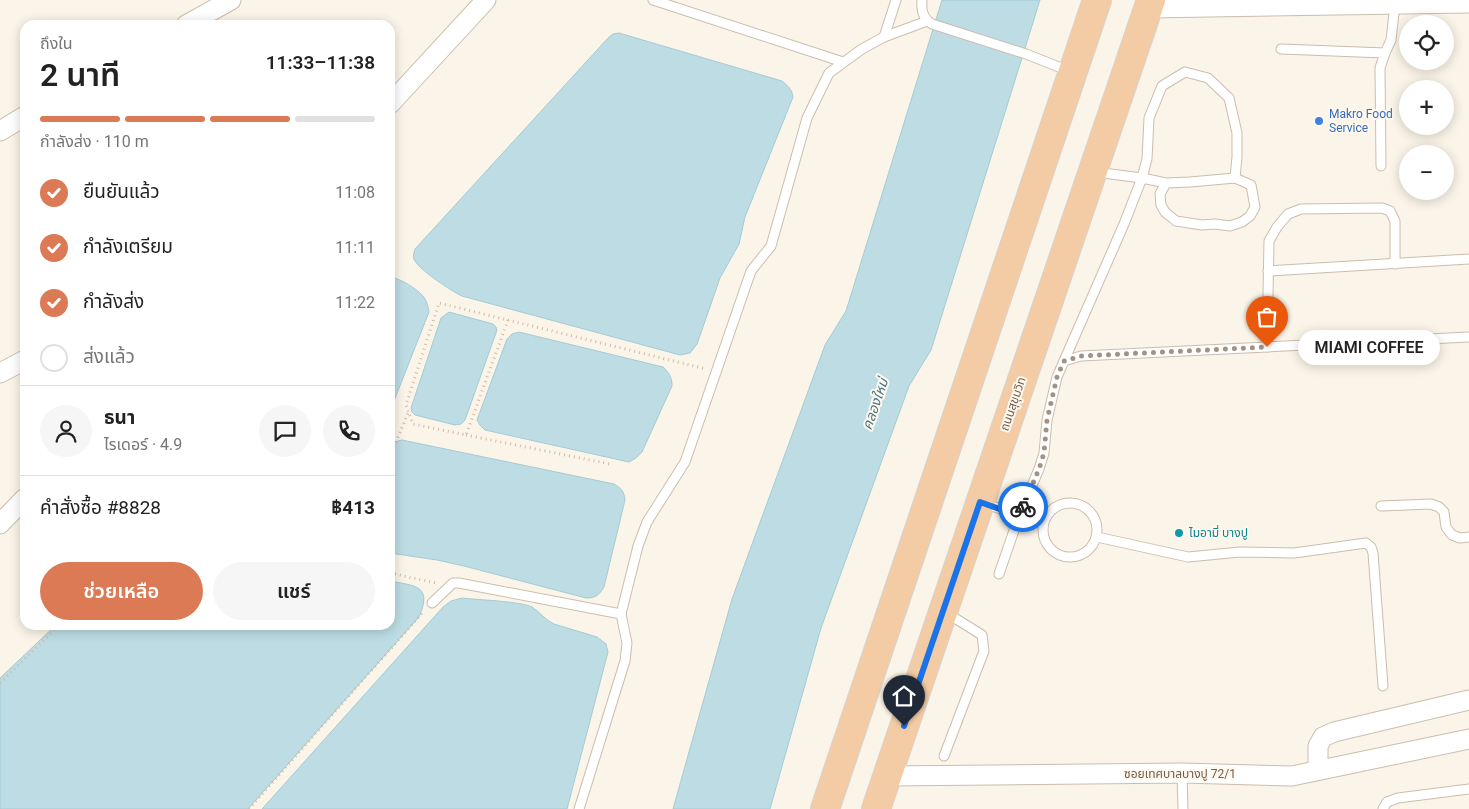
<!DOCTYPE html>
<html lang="th">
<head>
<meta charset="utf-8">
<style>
  :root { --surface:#fff; --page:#f6f6f6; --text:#222; --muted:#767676; --line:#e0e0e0; --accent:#dc7a56 }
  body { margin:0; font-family:Roboto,"Noto Sans Thai",sans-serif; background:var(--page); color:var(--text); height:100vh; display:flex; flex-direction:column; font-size:19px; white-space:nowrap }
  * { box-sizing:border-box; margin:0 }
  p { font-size:16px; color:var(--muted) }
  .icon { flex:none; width:28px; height:28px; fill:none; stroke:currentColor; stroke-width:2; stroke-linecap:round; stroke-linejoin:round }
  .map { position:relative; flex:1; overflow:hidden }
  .side { position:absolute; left:20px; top:20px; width:375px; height:610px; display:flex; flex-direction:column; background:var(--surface); border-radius:15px; box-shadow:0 2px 12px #0003 }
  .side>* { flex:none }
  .controls { position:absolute; left:1399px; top:15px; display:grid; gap:10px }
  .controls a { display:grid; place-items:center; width:55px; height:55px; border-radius:50%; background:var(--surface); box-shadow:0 2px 12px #0003; font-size:25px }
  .pin { position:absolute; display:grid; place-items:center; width:42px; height:42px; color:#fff; margin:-51px -21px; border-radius:50% 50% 50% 0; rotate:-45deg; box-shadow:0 0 5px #0007 }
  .pin .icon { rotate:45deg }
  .courier { position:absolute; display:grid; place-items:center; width:50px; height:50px; margin:-25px; border:4px solid #1a73e8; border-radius:50%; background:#fff; color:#222; box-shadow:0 1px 6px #0007 }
  .bubble { position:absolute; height:35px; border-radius:18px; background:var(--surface); box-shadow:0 2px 12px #0003; font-size:16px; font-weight:600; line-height:35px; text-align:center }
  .summary em { font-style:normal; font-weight:600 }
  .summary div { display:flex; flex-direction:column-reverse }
  .summary { display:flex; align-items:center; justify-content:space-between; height:85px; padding:0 20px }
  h1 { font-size:32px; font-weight:600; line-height:38px }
  .bar { display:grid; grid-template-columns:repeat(4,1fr); gap:8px 5px; align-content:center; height:60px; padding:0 20px }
  .bar i { height:6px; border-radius:4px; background:var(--line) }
  .bar .on { background:var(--accent) }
  .bar p { grid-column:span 4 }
  .line { display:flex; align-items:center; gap:12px; padding:0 20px; border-top:1px solid var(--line) }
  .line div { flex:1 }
  .round { display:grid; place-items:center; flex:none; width:52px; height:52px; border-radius:26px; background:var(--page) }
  ol { padding:0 20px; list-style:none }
  li { display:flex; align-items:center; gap:15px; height:55px }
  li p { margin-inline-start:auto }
  li .icon { padding:5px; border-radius:50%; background:var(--accent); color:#fff; stroke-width:4 }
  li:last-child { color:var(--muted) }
  li i { width:28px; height:28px; border:2px solid var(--line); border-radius:50% }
  .action { display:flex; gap:10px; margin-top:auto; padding:10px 20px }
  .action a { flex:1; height:58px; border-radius:30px; background:var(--accent); color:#fff; font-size:20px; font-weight:600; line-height:58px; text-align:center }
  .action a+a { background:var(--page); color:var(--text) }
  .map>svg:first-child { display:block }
  .water { fill:#bddce4; stroke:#a4cbd5 }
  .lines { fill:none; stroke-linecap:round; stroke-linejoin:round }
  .service-casing { stroke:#ccbdae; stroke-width:11 }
  .minor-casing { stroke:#ccbdae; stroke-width:21 }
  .trunk-casing { stroke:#d8d2cd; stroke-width:30 }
  .path { stroke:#d4b9a4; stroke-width:3; stroke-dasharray:1 4; stroke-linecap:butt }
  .service { stroke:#fff; stroke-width:9 }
  .minor { stroke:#fff; stroke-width:19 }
  .trunk { stroke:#f3cba4; stroke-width:28 }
  .done { stroke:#a39283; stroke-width:5; stroke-dasharray:0 9 }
  .route { stroke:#1a73e8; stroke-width:6 }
  .shop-dot { fill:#3f7fe0; stroke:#fef8ee; stroke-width:2 }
  .culture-dot { fill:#0f9aa8; stroke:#fef8ee; stroke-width:2 }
  .labels { text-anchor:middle; stroke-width:4; stroke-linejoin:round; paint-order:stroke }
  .shop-label { font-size:12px; fill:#366cbe; stroke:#fef8ee; text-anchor:start }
  .street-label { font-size:12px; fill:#735d4d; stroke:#fef8ee }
  .culture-label { font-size:12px; fill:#0d838f; stroke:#fef8ee; text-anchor:start }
  .water-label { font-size:14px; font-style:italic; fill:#487885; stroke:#fef8ee }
</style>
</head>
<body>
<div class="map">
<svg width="1469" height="809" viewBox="0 0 1469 809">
  <rect width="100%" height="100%" fill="#fbf4e8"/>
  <g class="water">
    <path d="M942,0H1040L931,350L909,386L821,628L770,809H673L732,599L825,345L846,311Z"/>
    <path d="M619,33L782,81C788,86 792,89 793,97L745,217L739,244L720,278L697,344L690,353L680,355L462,296C451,291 420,270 415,261C412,257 414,253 415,249L608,38L613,34Z"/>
    <path d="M391,277C401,279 417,289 423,296C427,301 428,306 429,312L390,411V278Z"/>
    <path d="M449,312L493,324L496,327L497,330L465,420L461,424L455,425L415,415L412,412L411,408L441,318Z"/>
    <path d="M519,332L663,367C669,373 672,377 672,386L642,452L636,458L629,462L485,430L480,425L477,420L507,339L512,334Z"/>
    <path d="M402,440L614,484C621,488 624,491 625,500L604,587C599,595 596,598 586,598L464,566L437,560L390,553V446L394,442Z"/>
    <path d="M390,581C415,586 433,585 419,617L248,809H0V678L56,625H390Z"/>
    <path d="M462,598C478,600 519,601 532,607C540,612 545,620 554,624L597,637L606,644L608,652L567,809H262L443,607L451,601Z"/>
  </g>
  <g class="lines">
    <g class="service-casing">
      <g id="service">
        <path d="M653,0L843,62"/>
        <path d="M922,0C921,11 923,18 932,24L1026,54L1069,71"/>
        <path d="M884,37L896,0"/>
        <path d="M1281,49L1385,53"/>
        <path d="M1381,166L1380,68L1385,53L1391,40L1395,4"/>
        <path d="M1095,172L1142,178L1147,159L1149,118L1162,86L1185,72L1208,78L1229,98L1237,133V157L1235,178"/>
        <path d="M1268,271L1469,259"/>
        <path d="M1267,347L1269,241L1277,227L1288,214L1301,209L1382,208L1390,211L1395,221V264"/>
        <path d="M1064,361L1124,224L1142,178L1166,183L1190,182L1235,178L1251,185L1255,207L1250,216L1242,222L1230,226L1215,224L1202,225L1176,221L1165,212L1161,205L1160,194L1166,183"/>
        <circle cx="1070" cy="530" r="27"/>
        <path d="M983,503L1042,523"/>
        <path d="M1381,506L1431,504L1439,507L1444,512L1446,527L1452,535L1460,538L1469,537"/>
        <path d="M1097,537L1188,557L1240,552L1294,553L1366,543L1371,547L1373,553L1383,686"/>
        <path d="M999,574L1019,516L1039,469L1044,453L1047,420L1057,377L1064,361L1081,356L1469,337"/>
        <path d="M432,603L453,583H459L621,614"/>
        <path d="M944,756L984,651L982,635L945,612"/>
        <path d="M1182,773L1183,809"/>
        <path d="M579,809L625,661L627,643L621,614L638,546L647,522L685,462L751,271L771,246L807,118L829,73L862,49L884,37L927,21"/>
        <path d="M1383,809L1387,802L1398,798L1469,789"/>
      </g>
    </g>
    <g class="minor-casing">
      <g id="minor">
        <path d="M1149,8L1469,3"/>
        <path d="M186,25L231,0"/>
        <path d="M390,104L486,0"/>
        <path d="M0,131L25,116"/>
        <path d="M0,373L25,360"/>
        <path d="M0,524L25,498"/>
        <path d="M1318,770V746L1323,737L1334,732L1469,700"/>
        <path d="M887,776L1182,773L1292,776L1469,739"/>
      </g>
    </g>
    <g class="trunk-casing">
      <g id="trunk">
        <path d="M825,809L1097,0"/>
        <path d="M876,809L1151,0"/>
      </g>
    </g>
    <g class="path">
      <path d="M508,320L466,435L413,424L406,405L439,303L706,369"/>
      <path d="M466,435L610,464"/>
      <path d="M390,456L408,413"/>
      <path d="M390,573L436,583"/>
      <path d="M0,683L59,625"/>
      <path d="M249,809L424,611"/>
    </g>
    <use href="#service" class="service"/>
    <use href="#minor" class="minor"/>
    <use href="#trunk" class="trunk"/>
  </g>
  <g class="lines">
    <path class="done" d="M1023,507L1039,469L1044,453L1047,420L1057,377L1064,361L1081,356L1267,347"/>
    <path class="route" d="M904,726L980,502L1019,516L1023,507"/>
  </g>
  <circle class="shop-dot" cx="1319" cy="121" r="5"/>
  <circle class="culture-dot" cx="1179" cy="533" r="5"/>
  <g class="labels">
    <g class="shop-label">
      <text x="1329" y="118">Makro Food<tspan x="1329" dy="14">Service</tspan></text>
    </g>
    <g class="street-label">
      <text transform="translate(1013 404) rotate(-71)" y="4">ถนนสุขุมวิท</text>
      <text x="1180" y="778">ซอยเทศบาลบางปู 72/1</text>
    </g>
    <g class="culture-label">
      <text x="1189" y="537">ไมอามี่ บางปู</text>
    </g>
    <g class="water-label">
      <text transform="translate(875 404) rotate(-71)" y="5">คลองใหม่</text>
    </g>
  </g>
</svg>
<div class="controls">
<a><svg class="icon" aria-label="locate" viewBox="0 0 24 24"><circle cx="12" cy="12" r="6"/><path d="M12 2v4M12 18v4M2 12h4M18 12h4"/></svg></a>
<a>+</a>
<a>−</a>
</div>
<div class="pin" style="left:1267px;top:347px;background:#ea580c"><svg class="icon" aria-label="bag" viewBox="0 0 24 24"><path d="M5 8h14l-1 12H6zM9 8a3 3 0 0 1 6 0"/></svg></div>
<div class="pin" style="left:904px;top:726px;background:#1f2937"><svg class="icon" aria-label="home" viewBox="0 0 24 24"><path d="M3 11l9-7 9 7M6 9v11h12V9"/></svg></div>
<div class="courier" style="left:1023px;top:507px"><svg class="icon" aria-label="bike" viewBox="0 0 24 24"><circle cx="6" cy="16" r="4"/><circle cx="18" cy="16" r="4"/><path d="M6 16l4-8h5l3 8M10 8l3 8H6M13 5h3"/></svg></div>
<div class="bubble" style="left:1298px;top:330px;width:142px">MIAMI COFFEE</div>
<section class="side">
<div class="summary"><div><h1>2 นาที</h1><p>ถึงใน</p></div><em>11:33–11:38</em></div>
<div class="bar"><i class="on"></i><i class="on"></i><i class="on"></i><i></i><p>กำลังส่ง · 110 m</p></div>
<ol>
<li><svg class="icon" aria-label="check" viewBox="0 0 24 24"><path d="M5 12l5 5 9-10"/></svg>ยืนยันแล้ว<p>11:08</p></li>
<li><svg class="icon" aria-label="check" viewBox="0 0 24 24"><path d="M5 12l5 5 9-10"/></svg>กำลังเตรียม<p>11:11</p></li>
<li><svg class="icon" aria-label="check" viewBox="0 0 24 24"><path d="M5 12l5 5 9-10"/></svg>กำลังส่ง<p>11:22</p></li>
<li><i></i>ส่งแล้ว</li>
</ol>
<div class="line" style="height:90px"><a class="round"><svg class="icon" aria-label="person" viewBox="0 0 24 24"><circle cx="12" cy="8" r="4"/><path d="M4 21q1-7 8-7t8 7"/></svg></a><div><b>ธนา</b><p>ไรเดอร์ · 4.9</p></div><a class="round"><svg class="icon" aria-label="chat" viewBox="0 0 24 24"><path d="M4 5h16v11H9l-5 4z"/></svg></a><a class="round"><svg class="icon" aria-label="phone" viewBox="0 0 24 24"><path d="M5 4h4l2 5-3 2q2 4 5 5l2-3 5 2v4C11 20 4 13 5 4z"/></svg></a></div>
<div class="line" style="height:65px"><div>คำสั่งซื้อ #8828</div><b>฿413</b></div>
<div class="action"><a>ช่วยเหลือ</a><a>แชร์</a></div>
</section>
</div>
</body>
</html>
